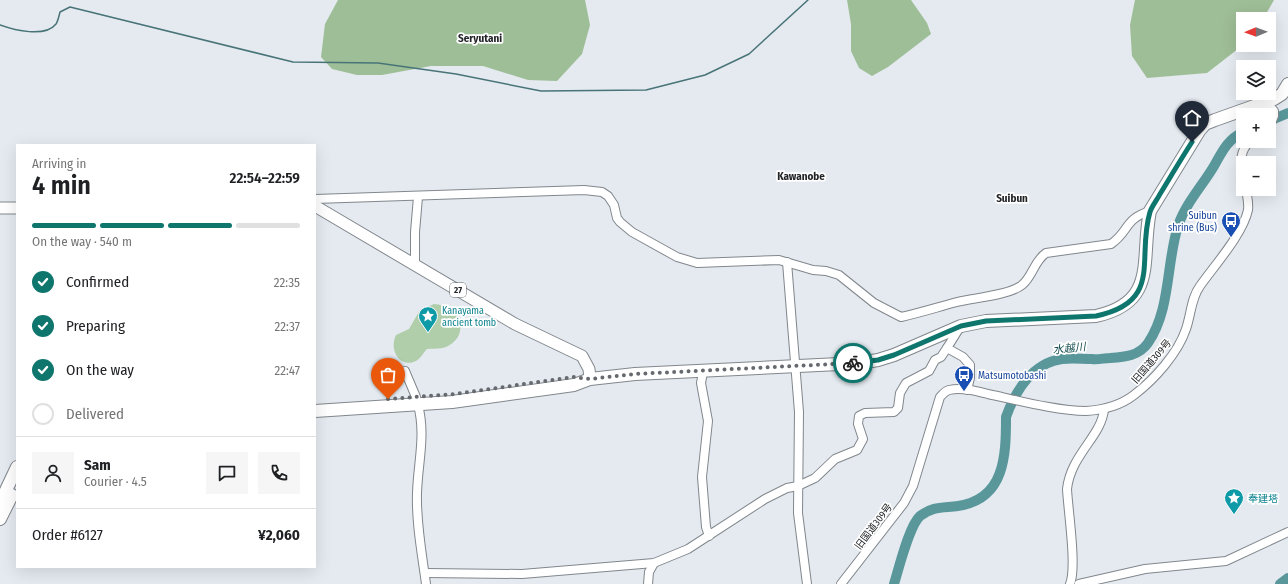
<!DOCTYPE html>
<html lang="en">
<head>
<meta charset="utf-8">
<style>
  :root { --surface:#fff; --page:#f6f6f6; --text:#202124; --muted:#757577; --line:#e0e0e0; --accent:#0f766e }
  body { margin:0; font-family:"Fira Sans Condensed","Noto Sans JP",sans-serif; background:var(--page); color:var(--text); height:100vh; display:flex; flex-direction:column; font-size:15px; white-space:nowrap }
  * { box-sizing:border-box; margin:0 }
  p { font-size:13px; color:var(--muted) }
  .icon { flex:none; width:22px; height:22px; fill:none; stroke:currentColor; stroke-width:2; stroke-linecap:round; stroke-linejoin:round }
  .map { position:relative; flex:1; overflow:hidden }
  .details { position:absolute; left:16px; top:144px; width:300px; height:424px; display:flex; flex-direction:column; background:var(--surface); border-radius:0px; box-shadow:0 4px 16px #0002 }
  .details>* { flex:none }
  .needle { width:26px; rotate:269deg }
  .tools { position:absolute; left:1236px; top:12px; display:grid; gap:8px }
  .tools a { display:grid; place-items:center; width:40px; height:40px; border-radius:0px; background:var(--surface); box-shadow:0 4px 16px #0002; font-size:20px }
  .pin { position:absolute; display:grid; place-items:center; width:34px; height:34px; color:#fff; margin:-41px -17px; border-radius:50% 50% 50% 0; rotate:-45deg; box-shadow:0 0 4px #0007 }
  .pin .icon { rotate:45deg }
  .courier { position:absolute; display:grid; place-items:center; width:40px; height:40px; margin:-20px; border:3px solid #0f766e; border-radius:50%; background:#fff; color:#222; box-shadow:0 1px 5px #0007 }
  .head em { font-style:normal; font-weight:600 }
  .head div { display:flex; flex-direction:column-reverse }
  .head { display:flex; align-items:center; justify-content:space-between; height:68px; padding:0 16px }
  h1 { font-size:26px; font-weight:600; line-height:30px }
  .bar { display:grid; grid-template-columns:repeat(4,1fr); gap:6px 4px; align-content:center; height:48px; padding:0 16px }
  .bar i { height:5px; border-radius:3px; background:var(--line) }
  .bar .selected { background:var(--accent) }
  .bar p { grid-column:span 4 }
  .line { display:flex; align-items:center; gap:10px; padding:0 16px; border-top:1px solid var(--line) }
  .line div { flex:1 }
  .round { display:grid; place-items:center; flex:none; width:42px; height:42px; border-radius:0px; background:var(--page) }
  ol { padding:0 16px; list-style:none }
  li { display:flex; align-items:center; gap:12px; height:44px }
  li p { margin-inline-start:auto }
  li .icon { padding:4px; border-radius:50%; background:var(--accent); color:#fff; stroke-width:4 }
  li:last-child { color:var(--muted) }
  li i { width:22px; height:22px; border:2px solid var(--line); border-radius:50% }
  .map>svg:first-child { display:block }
  .green { fill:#b1ceab }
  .forest { fill:#9ebe97 }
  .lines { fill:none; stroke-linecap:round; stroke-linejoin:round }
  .stream { stroke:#487478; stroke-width:1.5 }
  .river { stroke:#59979b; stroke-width:10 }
  .minor-casing { stroke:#81878c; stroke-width:10 }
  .major-casing { stroke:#81878c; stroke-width:13 }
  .highway-casing { stroke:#81878c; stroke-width:14 }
  .minor { stroke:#fff; stroke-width:8 }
  .major { stroke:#fff; stroke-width:11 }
  .highway { stroke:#fff; stroke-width:12 }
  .done { stroke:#66696d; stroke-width:4; stroke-dasharray:0 7.2 }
  .route { stroke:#0f766e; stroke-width:5 }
  .labels { text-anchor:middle; stroke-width:3.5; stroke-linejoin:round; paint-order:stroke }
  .shield { fill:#fff; stroke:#646668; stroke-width:1 }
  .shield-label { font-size:9px; font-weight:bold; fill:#222427 }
  .transit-label { font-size:10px; fill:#164399; stroke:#fff; text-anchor:end }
  .culture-label { font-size:10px; fill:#0d838f; stroke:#fff; text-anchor:start }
  .street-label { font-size:10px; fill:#222427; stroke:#fff }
  .neighbourhood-label { font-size:11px; font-weight:bold; fill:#222427; stroke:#fff }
  .water-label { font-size:11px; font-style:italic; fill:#144c50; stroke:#fff }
</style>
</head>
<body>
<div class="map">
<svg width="1288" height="584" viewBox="0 0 1288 584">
  <rect width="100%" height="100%" fill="#e4eaf0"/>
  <path class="green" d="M434,304C458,305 472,333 448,346C441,350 435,348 427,349C423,353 421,358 416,361C399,369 389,349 396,335L409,329L420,310Z"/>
  <g class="forest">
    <path d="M338,0H585L590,25L582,54L557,81L528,80L483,66H431L382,75H357L332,69L321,57L325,24Z"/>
    <path d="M847,0H911L927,23L931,34L888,67L872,76L859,68L851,51V24Z"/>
    <path d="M1135,0H1274L1263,19H1243V45L1207,73L1147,78L1132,56L1130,25Z"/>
  </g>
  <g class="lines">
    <path class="stream" d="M0,25C14,30 45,38 56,24C58,21 59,16 60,12L70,7L293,62L378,63L456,74L541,91L646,90L705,75L749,54L808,0"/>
    <g class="river">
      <path d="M1269,121L1288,113"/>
      <path d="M894,584C899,568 909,526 920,516C933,506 943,508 958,506C1005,499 1006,456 1006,417C1015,392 1032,363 1062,359C1072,358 1082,359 1092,359C1098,360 1104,358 1110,358C1125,357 1139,356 1148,343C1171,309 1166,264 1178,226C1185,204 1203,185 1214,166C1222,152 1227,140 1243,132"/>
      <path d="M1280,584L1288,578"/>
    </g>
    <g class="minor-casing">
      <g id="minor">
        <path d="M1267,103L1274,111V116L1269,128"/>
        <path d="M1243,174C1240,161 1240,151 1250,141"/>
        <path d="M315,199L584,190L602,192L608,196L614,205L617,218L620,222L632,232L677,257L697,263L779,260L813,270L826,271L839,275L874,303L901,317C919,313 938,307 957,302C973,298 1010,295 1022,285C1033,276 1034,261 1046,253L1111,244C1129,232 1124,219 1150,211"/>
        <path d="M787,262L799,412L798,513L807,584"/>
        <path d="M415,265V232L418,197"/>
        <path d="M960,327L947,348L963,357L970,365V378L967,390"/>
        <path d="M405,371L416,397"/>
        <path d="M703,372L701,383L708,421L702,477L706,527L709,536"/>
        <path d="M418,405C426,435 418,462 417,493C416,523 422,554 426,584"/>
        <path d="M425,573L522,574L654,563L688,549L765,499L787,488L798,486L815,478L835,459L857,450L863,439L858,424L859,416L865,413L894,412L898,408L900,393L906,383L929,371L935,360L941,357L947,348"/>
        <path d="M648,584L649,572L654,563"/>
        <path d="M841,584L904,503L913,486L940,397C943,394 945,391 949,390C962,387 976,391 988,394C1016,400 1058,411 1086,411C1103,410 1121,405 1134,395C1155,379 1178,353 1186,329C1191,315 1191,298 1200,286C1214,266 1243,234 1248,210C1249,203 1247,196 1246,189"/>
        <path d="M1070,584C1077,567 1068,510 1067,489C1071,454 1102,436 1104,409"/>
        <path d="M1079,584L1145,569L1226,561L1288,532"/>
      </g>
    </g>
    <g class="major-casing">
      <g id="major">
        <path d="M315,206L515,324L582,356L589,369L590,379"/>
        <path d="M0,208H17"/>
      </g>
    </g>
    <g class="highway-casing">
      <g id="highway">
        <path d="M315,411L452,402L574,385L590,379L635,374L860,363L878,360L894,355L961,326L986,321L1096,316C1159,302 1140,259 1150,211L1199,131L1205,124L1215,120L1274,99L1282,94L1288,84"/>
        <path d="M0,503L17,467"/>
        <path d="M0,519L12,495"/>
      </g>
    </g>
    <use href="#minor" class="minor"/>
    <use href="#major" class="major"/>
    <use href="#highway" class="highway"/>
  </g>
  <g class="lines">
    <path class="done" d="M388,399L455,394L573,377L590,379L635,374L853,363"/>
    <path class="route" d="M853,363L878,360L894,355L961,326L986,321L1096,316C1164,302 1136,258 1150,212C1152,206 1157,200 1160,194C1171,176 1181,159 1192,142"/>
  </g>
  <defs>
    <g id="bus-pin" transform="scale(1)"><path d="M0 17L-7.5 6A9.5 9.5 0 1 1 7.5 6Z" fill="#1a4fb4" stroke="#fff"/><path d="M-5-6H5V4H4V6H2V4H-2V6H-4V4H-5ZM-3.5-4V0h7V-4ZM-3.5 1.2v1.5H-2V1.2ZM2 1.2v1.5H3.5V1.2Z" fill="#fff"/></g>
    <g id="sight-pin" transform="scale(1)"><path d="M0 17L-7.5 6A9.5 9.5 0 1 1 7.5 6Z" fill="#0f9aa8" stroke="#fff"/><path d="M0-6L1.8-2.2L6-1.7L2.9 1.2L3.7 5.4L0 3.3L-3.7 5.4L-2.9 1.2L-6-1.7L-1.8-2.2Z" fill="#fff"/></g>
  </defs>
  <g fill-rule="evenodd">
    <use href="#bus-pin" x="1231" y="221"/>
    <use href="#sight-pin" x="428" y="316"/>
    <use href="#bus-pin" x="964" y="375"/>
    <use href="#sight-pin" x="1234" y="498"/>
  </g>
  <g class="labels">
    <rect class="shield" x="450" y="283" width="16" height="14" rx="3"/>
    <g class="shield-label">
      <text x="458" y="293">27</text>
    </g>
    <g class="transit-label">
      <text x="1217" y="219">Suibun<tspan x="1217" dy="12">shrine (Bus)</tspan></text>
      <text x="978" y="379" text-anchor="start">Matsumotobashi</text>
    </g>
    <g class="culture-label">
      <text x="442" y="314">Kanayama<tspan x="442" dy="12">ancient tomb</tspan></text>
      <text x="1248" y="502">奉建塔</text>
    </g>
    <g class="street-label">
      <text transform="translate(1151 361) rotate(-49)" y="4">旧国道309号</text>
      <text transform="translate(873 526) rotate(-53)" y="4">旧国道309号</text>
    </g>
    <g class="neighbourhood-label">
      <text x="480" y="42">Seryutani</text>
      <text x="801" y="180">Kawanobe</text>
      <text x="1012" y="202">Suibun</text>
    </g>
    <g class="water-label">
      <text transform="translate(1069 348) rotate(-6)" y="4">水越川</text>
    </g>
  </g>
</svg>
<div class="tools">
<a><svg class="needle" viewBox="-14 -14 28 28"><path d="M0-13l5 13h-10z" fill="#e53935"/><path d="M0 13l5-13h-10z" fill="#757577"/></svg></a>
<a><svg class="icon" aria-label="layers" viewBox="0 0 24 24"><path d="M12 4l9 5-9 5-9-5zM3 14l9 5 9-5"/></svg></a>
<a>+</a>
<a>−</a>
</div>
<div class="pin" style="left:388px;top:399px;background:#ea580c"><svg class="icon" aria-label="bag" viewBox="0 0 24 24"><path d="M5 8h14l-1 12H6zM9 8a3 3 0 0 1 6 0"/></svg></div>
<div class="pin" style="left:1192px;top:142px;background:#1f2937"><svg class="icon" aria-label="home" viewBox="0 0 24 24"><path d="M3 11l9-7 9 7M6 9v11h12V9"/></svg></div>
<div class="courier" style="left:853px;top:363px"><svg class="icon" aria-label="bike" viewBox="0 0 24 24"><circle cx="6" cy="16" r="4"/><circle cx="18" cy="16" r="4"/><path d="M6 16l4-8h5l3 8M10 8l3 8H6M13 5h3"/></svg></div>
<section class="details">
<div class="head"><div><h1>4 min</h1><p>Arriving in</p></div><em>22:54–22:59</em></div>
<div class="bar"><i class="selected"></i><i class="selected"></i><i class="selected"></i><i></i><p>On the way · 540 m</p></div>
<ol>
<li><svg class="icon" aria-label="check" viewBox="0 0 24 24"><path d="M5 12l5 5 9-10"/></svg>Confirmed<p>22:35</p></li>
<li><svg class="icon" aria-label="check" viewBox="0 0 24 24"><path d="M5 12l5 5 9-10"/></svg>Preparing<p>22:37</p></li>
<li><svg class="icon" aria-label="check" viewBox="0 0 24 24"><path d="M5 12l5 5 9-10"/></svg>On the way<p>22:47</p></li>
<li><i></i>Delivered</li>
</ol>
<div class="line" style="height:72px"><a class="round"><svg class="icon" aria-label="person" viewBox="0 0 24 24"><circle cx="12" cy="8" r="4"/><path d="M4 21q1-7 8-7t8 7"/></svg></a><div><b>Sam</b><p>Courier · 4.5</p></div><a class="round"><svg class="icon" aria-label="chat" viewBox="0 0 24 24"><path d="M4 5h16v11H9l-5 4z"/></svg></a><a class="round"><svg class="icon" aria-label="phone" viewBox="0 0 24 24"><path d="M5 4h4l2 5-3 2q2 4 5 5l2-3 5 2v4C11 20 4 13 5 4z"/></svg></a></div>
<div class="line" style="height:52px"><div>Order #6127</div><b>¥2,060</b></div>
</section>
</div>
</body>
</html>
